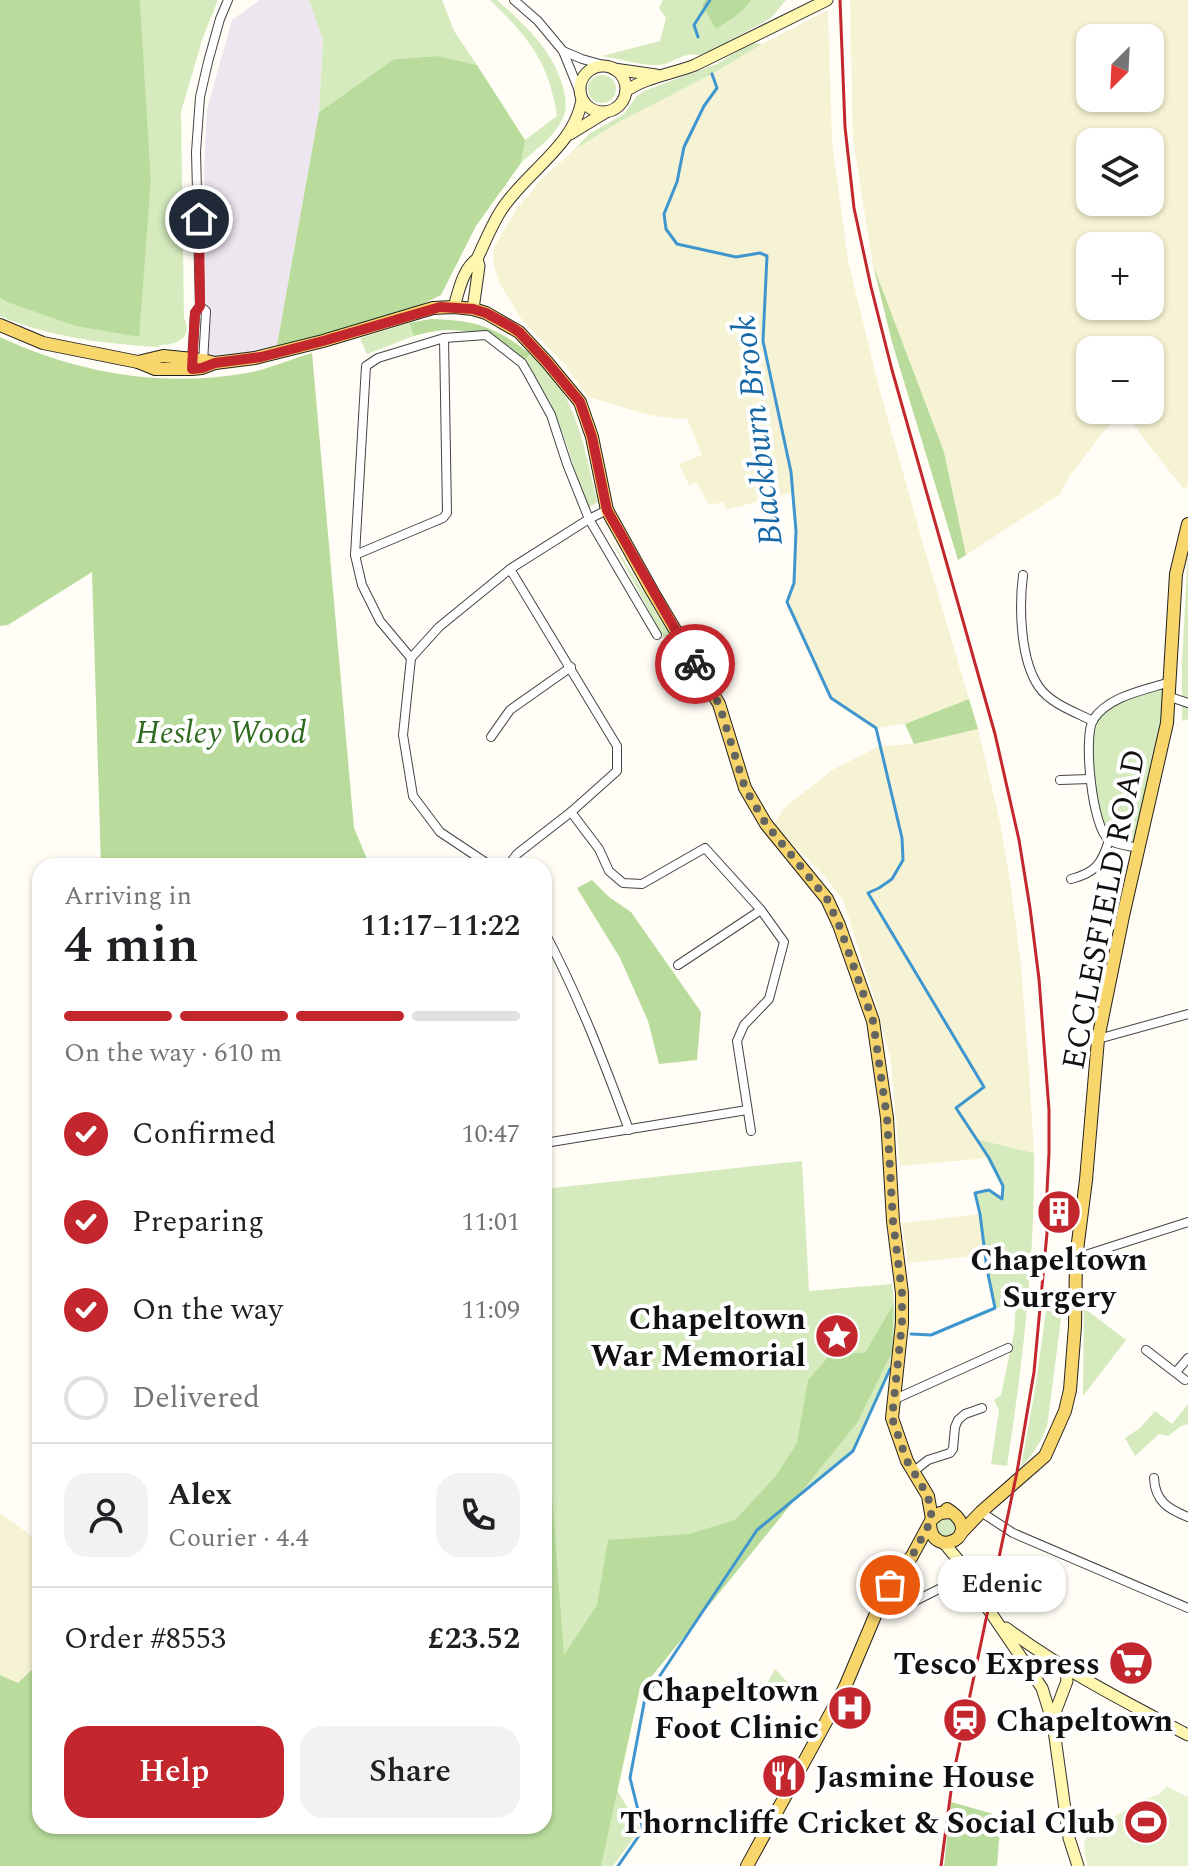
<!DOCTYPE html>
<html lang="en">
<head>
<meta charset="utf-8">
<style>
  :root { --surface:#fff; --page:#f2f2f2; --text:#202124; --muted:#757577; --line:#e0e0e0; --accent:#c4262e }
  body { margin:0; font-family:Spectral,serif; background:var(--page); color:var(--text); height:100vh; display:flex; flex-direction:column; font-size:30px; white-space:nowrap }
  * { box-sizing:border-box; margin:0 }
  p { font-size:26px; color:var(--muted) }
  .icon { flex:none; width:44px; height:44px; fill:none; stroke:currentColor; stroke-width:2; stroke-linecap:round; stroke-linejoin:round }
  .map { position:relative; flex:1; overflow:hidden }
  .side { position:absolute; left:32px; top:858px; width:520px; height:976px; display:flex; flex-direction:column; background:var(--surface); border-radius:24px; box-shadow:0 2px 6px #0004 }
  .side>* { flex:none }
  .needle { width:52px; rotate:204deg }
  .controls { position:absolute; left:1076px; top:24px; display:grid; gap:16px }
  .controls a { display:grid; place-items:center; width:88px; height:88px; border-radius:16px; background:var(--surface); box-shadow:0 2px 6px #0004; font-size:40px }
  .pin { position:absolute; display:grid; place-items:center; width:68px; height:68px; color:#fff; margin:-34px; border:4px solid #fff; border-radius:50%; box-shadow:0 2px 8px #0007 }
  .courier { position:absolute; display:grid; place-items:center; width:80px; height:80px; margin:-40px; border:6px solid #c4262e; border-radius:50%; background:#fff; color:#222; box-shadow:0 2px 10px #0007 }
  .bubble { position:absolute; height:56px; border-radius:24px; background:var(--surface); box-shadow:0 2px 6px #0004; font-size:26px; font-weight:600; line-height:56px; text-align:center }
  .headline em { font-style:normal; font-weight:600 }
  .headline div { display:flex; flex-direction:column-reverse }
  .headline { display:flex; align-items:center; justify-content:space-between; height:136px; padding:0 32px }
  h1 { font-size:52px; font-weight:600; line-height:60px }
  .bar { display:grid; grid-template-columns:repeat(4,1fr); gap:12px 8px; align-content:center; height:96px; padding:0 32px }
  .bar i { height:10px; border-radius:6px; background:var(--line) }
  .bar .active { background:var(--accent) }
  .bar p { grid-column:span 4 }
  .line { display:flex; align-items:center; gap:20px; padding:0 32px; border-top:2px solid var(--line) }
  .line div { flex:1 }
  .round { display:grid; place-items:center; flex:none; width:84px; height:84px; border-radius:24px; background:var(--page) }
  ol { padding:0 32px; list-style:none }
  li { display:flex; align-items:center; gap:24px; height:88px }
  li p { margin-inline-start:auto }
  li .icon { padding:8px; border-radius:50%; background:var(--accent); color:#fff; stroke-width:4 }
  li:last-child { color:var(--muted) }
  li i { width:44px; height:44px; border:4px solid var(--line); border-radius:50% }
  .primary-button { display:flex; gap:16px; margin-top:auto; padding:16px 32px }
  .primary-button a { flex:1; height:92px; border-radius:24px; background:var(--accent); color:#fff; font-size:32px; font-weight:600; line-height:92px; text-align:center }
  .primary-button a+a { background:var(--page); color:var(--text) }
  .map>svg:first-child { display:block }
  .industrial { fill:#eee6ef }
  .farmland { fill:#f6f3d4; fill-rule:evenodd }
  .green { fill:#d5ebbd }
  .forest { fill:#b9dc9c }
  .pitch { fill:#e6f2cf }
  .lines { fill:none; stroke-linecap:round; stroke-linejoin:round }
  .stream { stroke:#3f96cf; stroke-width:3 }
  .street-casing { stroke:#444; stroke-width:10 }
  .secondary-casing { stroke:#333; stroke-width:13 }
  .primary-casing { stroke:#222; stroke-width:14 }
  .street { stroke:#fff; stroke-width:8 }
  .secondary { stroke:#fff6b0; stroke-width:11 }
  .primary { stroke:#f9d66b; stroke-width:12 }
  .rail { stroke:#c4262e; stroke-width:3 }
  .done { stroke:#646461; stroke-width:8; stroke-dasharray:0 14.4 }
  .route { stroke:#c4262e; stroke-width:10 }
  .labels { text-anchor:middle; stroke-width:8; stroke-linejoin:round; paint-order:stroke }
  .park-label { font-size:32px; font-style:italic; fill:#2f6b1f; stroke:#fff }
  .street-label { font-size:32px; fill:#111; stroke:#fff }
  .poi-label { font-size:32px; font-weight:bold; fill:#111; stroke:#fff; text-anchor:end }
  .water-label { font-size:34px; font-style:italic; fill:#1768a6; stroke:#fff }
</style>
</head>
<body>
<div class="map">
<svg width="1188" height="1866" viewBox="0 0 1188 1866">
  <rect width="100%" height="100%" fill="#fffdf5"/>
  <path class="industrial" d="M260,0H309L323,40L319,112L276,350L206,359L204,171L207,109L232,20Z"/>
  <g class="farmland">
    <path d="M850,0H1188V485L1184,490L1133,424L1119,419L1113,420L1070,475L1060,494L966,555L944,452L873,265L853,140ZM1090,38H1150V98H1090ZM1090,142H1150V202H1090ZM1090,246H1150V306H1090ZM1090,350H1150V410H1090Z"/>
    <path d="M828,10L832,142L848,260L878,384L922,540L969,699L905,724L876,728L831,698L787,602L794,583L796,531L793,492L730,509L726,510L724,502L709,505L696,482L689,485L679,464L702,455L687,418L677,419L649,415L588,397L566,366L522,320L501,286L494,266L493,249L516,210L542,179L574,150L619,122L712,74L754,48Z"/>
    <path d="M978,729L999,818L1011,887L1021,966L1029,1070L1034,1153L978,1140L989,1158L900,1166L891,1061L876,1003L843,900L823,874L773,825L784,808L832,770L880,746L914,744Z"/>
    <path d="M980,1214L985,1255L908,1263L902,1223Z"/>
    <path d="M0,1513L40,1542V1662L18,1683L0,1675Z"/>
  </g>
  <g class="green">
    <path d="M140,0H218L202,40L181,112L184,318C194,338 176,345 159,345V347C104,344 50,337 0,316V298L7,302L138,337L151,180Z"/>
    <path d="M309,0H442L454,31L477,65L438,56L394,59L319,112L323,40Z"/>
    <path d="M490,0H497C525,25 553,50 563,87C565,95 567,104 565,112C559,134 537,148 521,163L525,140L557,116C549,62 528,37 490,0Z"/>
    <path d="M663,0H705L702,5L740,13L752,0H786L771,18L702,56C683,50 676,63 659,65C641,66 620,59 602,56L660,41L666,18L659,8Z"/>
    <path d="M751,43L762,44L712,74L619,122L574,150L589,134L624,114L636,97L644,91L717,64Z"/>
    <circle cx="602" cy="89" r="14"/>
    <path d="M409,323L414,336L367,354L360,338Z"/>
    <path d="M530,354C539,363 549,372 556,382C582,418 586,461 598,502L586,509L567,445L549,400L522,364Z"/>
    <path d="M608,534L673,640L667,644Z"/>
    <path d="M1188,548V719L1182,721V664Z"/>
    <path d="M1167,688V716L1138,845C1129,842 1115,841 1109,834C1096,819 1087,743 1096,724C1106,703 1146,694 1167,688Z"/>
    <path d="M976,1139L1034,1153C1035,1258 1023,1362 1007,1466L991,1464L999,1410L994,1400L1001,1395L1014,1333L1016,1305L995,1308L987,1269L980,1214L975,1193L989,1190L1001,1199L1003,1187Z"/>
    <path d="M802,1161L809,1291L892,1284L896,1321L890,1369L853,1451L757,1530L639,1692L617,1790L640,1829L613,1866H468L544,1826V1497L550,1470L544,1426V1189Z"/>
    <path d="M1048,1296H1064L1047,1427C1040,1443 1033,1455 1021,1467L1035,1390Z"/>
    <path d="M1084,1308L1126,1340L1083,1396Z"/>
    <path d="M1188,1404V1424L1181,1426L1168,1436L1159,1434L1135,1456L1125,1438L1140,1428L1155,1411L1172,1424Z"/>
    <circle cx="946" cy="1527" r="10"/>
    <path d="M775,1669L791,1686V1689L784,1702L763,1691Z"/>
  </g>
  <g class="forest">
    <path d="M0,0H140L151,180L139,337L76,326L7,302L0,298Z"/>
    <path d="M705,0H752L740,13L716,29L702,5Z"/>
    <path d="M438,56L477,65L525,140L521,163L476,226L441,295L396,317L276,350L319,112L394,59Z"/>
    <path d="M873,265L944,452L966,555L958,560L892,342Z"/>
    <path d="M431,319C475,320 496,327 530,354L522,363C483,333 464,322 414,336L409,323Z"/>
    <path d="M0,337C76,373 163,388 247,373C269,369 291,359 312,353L354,828L370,866H101L92,572L8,625L0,626Z"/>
    <path d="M969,699L978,729L914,744L905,724Z"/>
    <path d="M592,880L609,897L631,912L701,1012L697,1060L659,1064L648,1021L620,958L577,888Z"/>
    <path d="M893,1305L892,1352L857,1423L639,1692L601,1866H0V1675L18,1683L40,1662V1826H544V1426L550,1470L564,1655L597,1605L608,1540L689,1534L735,1520L775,1477L797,1443L808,1380L831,1354L865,1353Z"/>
    <path d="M951,1802L1001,1816L997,1866H944Z"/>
  </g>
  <path class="pitch" d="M1166,1786L1188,1797V1866H1088C1083,1852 1082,1840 1092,1829L1145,1799L1160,1794Z"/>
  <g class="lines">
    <g class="stream">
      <path d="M698,37L694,25L710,0"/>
      <path d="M712,74L717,88L704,106L684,147L677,182L664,214L666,229L677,244L736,257L760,253L767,256L763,341L791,472L796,531L794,583L787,602L831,698L876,728L902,838L903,860L892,879L879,888L868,893L984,1087L956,1108L989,1158L1003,1186L1002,1199L989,1190L975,1193L980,1214L987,1269L995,1308L931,1335L911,1334"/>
      <path d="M618,1866L643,1830L630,1778L645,1698L757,1530L853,1451L890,1369"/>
    </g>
    <g class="street-casing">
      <g id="street">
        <path d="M514,0L538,21L563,51L580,93"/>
        <path d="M563,51L582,59L607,66"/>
        <path d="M200,306L206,311L203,362"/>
        <path d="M192,361L195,313L200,306L196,152L200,97L208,62L220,19L228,0"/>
        <path d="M355,555L443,518L447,513L444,338"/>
        <path d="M1023,575C1019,607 1020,660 1039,687C1051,704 1075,712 1093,721"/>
        <path d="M411,658L380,621L362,585L355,555L366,366L378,358L444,338L486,335L522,363L529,375L551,415L567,464L589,519L657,635"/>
        <path d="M1170,697L1188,703"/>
        <path d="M491,737L510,710L571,667"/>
        <path d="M1060,780L1090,779"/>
        <path d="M571,812L599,849L609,871L623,883L642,884L705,848L761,910L784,942L769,999L744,1025L737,1041L751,1131"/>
        <path d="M1139,848C1130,846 1116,845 1109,840C1092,828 1083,737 1093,720C1108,696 1145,690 1170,682"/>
        <path d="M491,866L440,832L413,796L403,735L411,658L439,627L510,569L589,519L607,510"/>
        <path d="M508,866L517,854L571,812L617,771V746L510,569"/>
        <path d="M1071,879C1095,873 1102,864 1109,840"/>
        <path d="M544,931C578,995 604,1062 629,1130"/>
        <path d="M678,965L761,910"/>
        <path d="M1098,1039L1188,1014"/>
        <path d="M544,1138L551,1142L747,1110"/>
        <path d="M1076,1258L1188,1222"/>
        <path d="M1146,1350L1185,1380"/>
        <path d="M1176,1372L1188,1358"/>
        <path d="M893,1400L1008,1348"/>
        <path d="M913,1472L928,1460L950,1453L953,1449L955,1427L958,1420L965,1414L982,1408"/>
        <path d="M1154,1478C1155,1501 1168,1509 1188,1517"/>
        <path d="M981,1512L1013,1533L1188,1608"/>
        <path d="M915,1601L967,1575"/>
      </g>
    </g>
    <g class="secondary-casing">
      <g id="secondary">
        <circle cx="603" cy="89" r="23"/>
        <path d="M614,69L656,75"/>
        <path d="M626,91C646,77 672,74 695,65L827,0"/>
        <path d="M570,134L606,112"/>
        <path d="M454,307C459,290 463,269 477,259C485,242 492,224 502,209C527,171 574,146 582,100"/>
        <path d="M473,309L479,266L477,259"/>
        <path d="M944,1543L964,1567L978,1594L1042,1688L1053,1723L1069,1838L1078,1866"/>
        <path d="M1006,1628C1063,1670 1125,1702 1188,1735"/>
        <path d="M1053,1718L1067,1681L1066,1673L1063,1668"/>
      </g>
    </g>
    <g class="primary-casing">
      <g id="primary">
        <path d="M0,325L43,343L138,362L155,369H192L202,368L215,363"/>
        <path d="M138,362L163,356L203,360L215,363L255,358L323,341L433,308L454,307L473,309L486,313L519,332L547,362L580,402L592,437L607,510L652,591L719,704L745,788L766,824L827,899L839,925L873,1021L887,1118L893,1221L902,1293V1323L892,1418L907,1461L928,1496L932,1519"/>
        <path d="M930,1524C932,1562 988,1534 947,1509"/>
        <path d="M961,1533L981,1512L1045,1456L1065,1411L1070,1390L1075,1326L1076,1258L1086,1180L1098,1039L1123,916L1167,723L1176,574L1188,524"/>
        <path d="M747,1866L845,1687L880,1604L890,1585L912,1556L932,1519L940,1513L950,1512"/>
      </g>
    </g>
    <use href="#street" class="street"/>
    <use href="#secondary" class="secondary"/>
    <use href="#primary" class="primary"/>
    <path class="rail" d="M840,0L845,127L854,208L871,287L892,370L995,734L1019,840L1030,908L1039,979L1049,1110V1153L1047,1191V1233L1034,1372L1017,1472L953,1776L941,1866"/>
  </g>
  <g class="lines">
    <path class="done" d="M695,664L719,704L745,788L766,824L827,899L839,925L873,1021L887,1118L893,1221L902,1293V1323L892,1418L907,1461L928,1496L932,1519L912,1556L890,1585"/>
    <path class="route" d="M199,219L200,306L195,313L192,369L202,368L215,363L261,357L323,341L440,307L473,309L486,313L510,326L519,332L547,362L580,402L592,437L607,510L695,664"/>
  </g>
  <defs>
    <g id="building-disc" transform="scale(2.3)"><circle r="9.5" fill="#c4262e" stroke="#fff"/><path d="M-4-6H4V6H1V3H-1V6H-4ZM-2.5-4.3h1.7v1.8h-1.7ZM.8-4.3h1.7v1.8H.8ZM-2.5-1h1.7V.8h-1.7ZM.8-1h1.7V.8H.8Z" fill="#fff"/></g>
    <g id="sight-disc" transform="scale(2.3)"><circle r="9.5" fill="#c4262e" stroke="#fff"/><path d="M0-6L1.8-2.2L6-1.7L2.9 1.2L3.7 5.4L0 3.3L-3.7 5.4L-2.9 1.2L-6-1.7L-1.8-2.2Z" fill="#fff"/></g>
    <g id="supermarket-disc" transform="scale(2.3)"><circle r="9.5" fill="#c4262e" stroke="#fff"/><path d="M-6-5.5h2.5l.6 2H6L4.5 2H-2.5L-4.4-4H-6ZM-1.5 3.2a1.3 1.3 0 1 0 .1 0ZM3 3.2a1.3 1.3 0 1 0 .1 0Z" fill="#fff"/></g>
    <g id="hospital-disc" transform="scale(2.3)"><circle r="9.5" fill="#c4262e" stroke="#fff"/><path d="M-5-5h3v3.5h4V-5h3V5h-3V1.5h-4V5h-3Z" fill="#fff"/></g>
    <g id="station-disc" transform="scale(2.3)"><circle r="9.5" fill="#c4262e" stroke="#fff"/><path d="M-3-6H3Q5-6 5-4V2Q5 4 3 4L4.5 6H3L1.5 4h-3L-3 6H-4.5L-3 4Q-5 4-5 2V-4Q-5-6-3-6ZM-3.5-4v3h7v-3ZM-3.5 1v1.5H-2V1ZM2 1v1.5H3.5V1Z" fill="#fff"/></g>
    <g id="restaurant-disc" transform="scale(2.3)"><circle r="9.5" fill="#c4262e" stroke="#fff"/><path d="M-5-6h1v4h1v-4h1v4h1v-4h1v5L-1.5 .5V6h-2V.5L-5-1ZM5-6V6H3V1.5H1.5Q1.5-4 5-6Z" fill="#fff"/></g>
    <g id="stadium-disc" transform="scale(2.3)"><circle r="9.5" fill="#c4262e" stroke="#fff"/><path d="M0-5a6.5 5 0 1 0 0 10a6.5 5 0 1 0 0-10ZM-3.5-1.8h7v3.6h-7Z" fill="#fff"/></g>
  </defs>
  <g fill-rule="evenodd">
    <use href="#building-disc" x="1059" y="1212"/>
    <use href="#sight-disc" x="837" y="1336"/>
    <use href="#supermarket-disc" x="1131" y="1663"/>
    <use href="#hospital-disc" x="850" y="1708"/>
    <use href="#station-disc" x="965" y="1720"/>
    <use href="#restaurant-disc" x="784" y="1776"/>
    <use href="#stadium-disc" x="1146" y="1822"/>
  </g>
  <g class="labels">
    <g class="park-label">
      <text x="221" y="743">Hesley Wood</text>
    </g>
    <g class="street-label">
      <text transform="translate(1103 909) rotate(-79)" y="11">ECCLESFIELD ROAD</text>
    </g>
    <g class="poi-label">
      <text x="1059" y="1270" text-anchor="middle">Chapeltown<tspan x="1059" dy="37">Surgery</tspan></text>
      <text x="806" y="1329">Chapeltown<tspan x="806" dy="37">War Memorial</tspan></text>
      <text x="1100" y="1674">Tesco Express</text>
      <text x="819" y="1701">Chapeltown<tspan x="819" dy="37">Foot Clinic</tspan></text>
      <text x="996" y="1731" text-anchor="start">Chapeltown</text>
      <text x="815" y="1787" text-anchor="start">Jasmine House</text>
      <text x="1115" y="1833">Thorncliffe Cricket &amp; Social Club</text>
    </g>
    <g class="water-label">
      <text transform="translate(756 431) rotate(-97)" y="12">Blackburn Brook</text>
    </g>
  </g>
</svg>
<div class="controls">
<a><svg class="needle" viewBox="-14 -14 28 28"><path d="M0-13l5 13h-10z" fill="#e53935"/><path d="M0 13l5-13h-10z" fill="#757577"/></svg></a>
<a><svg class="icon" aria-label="layers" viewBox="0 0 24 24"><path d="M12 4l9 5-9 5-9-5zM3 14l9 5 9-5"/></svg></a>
<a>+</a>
<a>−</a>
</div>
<div class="pin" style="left:890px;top:1585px;background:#ea580c"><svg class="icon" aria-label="bag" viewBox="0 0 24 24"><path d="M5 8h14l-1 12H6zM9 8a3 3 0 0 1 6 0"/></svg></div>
<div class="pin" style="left:199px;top:219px;background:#1f2937"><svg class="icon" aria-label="home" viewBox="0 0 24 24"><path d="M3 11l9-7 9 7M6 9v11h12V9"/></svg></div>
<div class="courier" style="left:695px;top:664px"><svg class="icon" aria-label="bike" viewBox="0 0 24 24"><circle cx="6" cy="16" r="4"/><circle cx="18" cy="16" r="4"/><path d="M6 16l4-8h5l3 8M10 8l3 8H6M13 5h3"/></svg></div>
<div class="bubble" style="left:938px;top:1556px;width:128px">Edenic</div>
<section class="side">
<div class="headline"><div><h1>4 min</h1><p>Arriving in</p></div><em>11:17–11:22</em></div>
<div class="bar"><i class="active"></i><i class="active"></i><i class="active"></i><i></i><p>On the way · 610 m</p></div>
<ol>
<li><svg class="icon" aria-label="check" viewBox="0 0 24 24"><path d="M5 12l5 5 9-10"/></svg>Confirmed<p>10:47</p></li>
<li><svg class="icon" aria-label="check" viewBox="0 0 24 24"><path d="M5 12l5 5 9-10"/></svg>Preparing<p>11:01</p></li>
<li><svg class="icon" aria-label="check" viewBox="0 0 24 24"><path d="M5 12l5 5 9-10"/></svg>On the way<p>11:09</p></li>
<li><i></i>Delivered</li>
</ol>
<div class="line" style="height:144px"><a class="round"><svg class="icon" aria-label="person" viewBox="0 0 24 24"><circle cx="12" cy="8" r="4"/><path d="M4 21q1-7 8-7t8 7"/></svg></a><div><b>Alex</b><p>Courier · 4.4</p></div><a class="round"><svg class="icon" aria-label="phone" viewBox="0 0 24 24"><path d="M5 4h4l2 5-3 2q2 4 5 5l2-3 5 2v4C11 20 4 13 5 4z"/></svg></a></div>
<div class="line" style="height:104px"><div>Order #8553</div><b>£23.52</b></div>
<div class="primary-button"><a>Help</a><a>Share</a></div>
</section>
</div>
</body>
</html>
